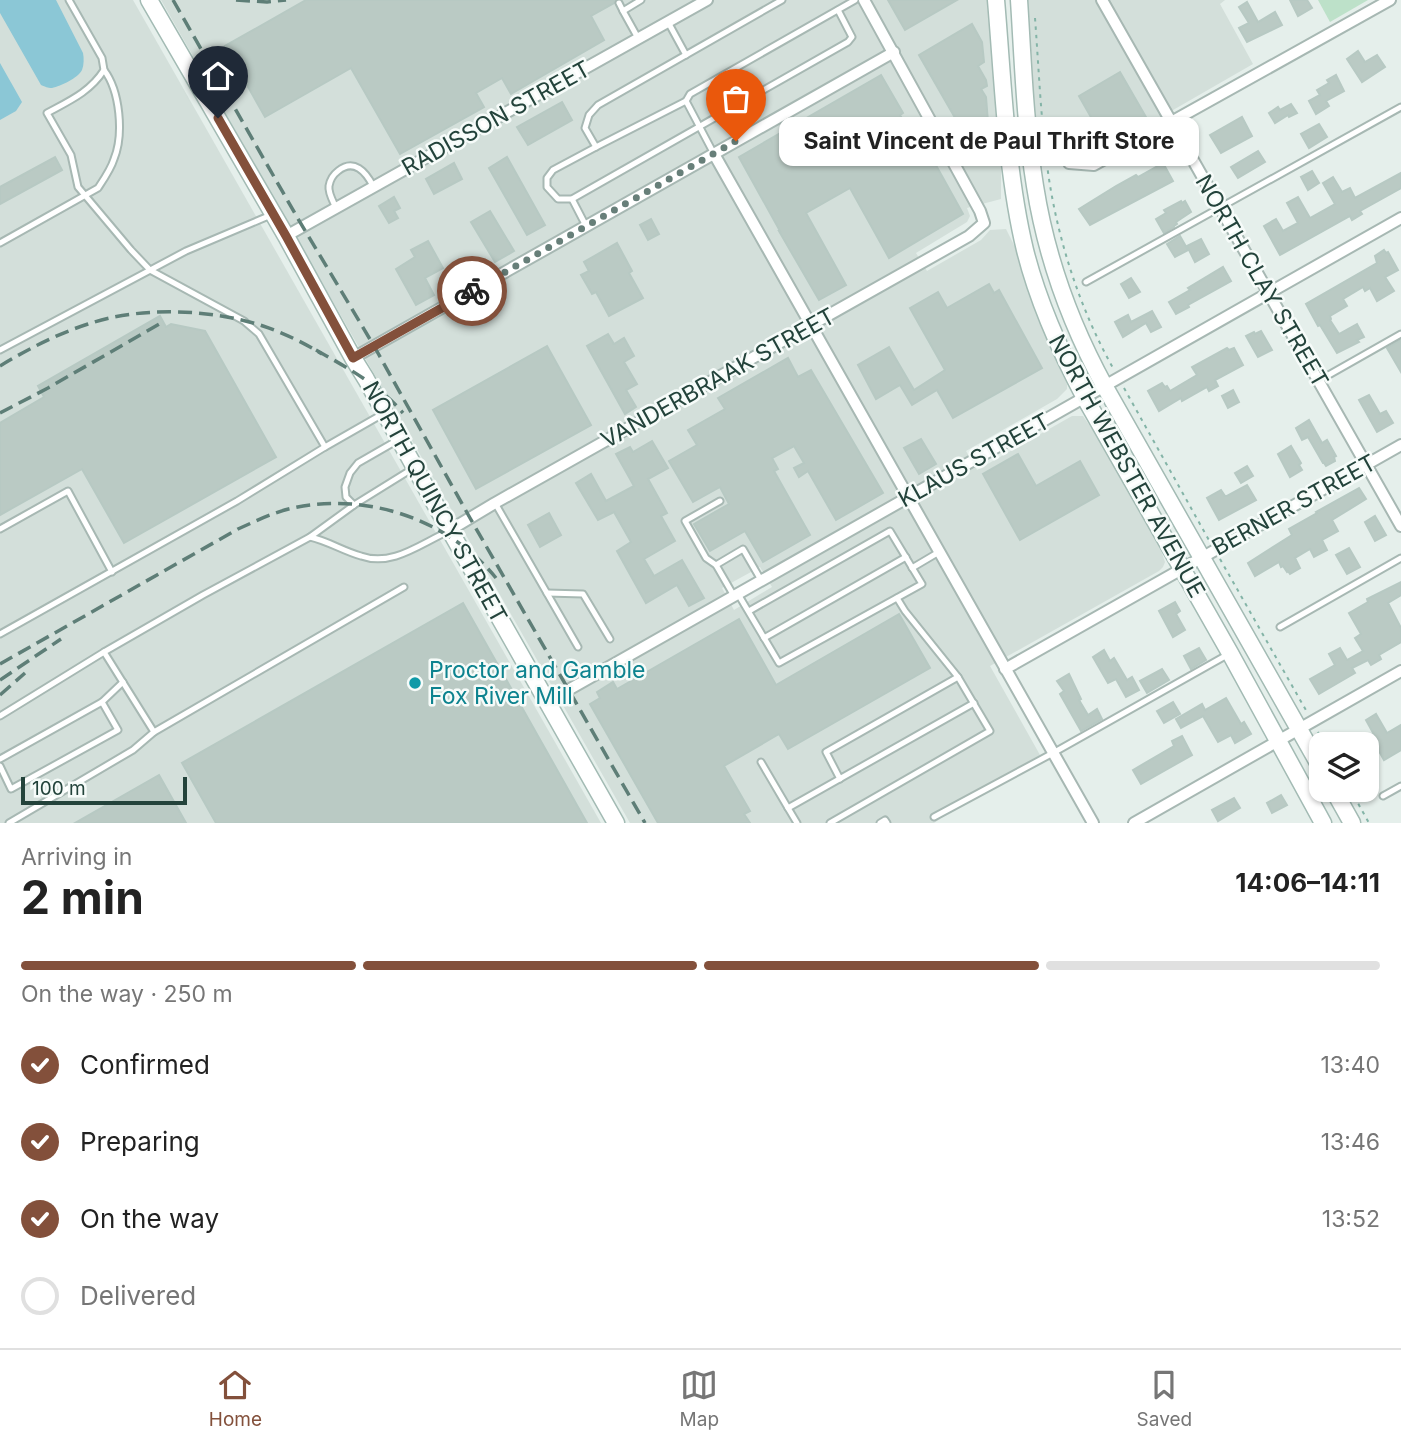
<!DOCTYPE html>
<html lang="en">
<head>
<meta charset="utf-8">
<style>
  :root { --surface:#fff; --page:#f2f2f2; --text:#222; --muted:#767676; --line:#e0e0e0; --accent:#83503b }
  body { margin:0; font-family:Inter,sans-serif; background:var(--page); color:var(--text); height:100vh; display:flex; flex-direction:column; font-size:26px; white-space:nowrap }
  * { box-sizing:border-box; margin:0 }
  p { font-size:23px; color:var(--muted) }
  .icon { flex:none; width:38px; height:38px; fill:none; stroke:currentColor; stroke-width:2; stroke-linecap:round; stroke-linejoin:round }
  .map { position:relative; height:823px; overflow:hidden }
  .sheet { display:flex; flex-direction:column; background:var(--surface); flex:1 }
  .sheet>* { flex:none }
  .buttons { position:absolute; left:1309px; top:732px; display:grid; gap:14px }
  .buttons a { display:grid; place-items:center; width:70px; height:70px; border-radius:14px; background:var(--surface); box-shadow:0 2px 5px #0004; font-size:35px }
  .scale { position:absolute; left:21px; bottom:18px; width:166px; box-sizing:border-box; padding-left:7px; border:4px solid #23433b; border-top:0; font-size:19px; line-height:24px; white-space:nowrap; color:#23433b; -webkit-text-stroke:5px #f6fbf9; paint-order:stroke }
  .pin { position:absolute; display:grid; place-items:center; width:60px; height:60px; color:#fff; margin:-72px -30px; border-radius:50% 50% 50% 0; rotate:-45deg; box-shadow:0 0 7px #0007 }
  .pin .icon { rotate:45deg }
  .courier { position:absolute; display:grid; place-items:center; width:70px; height:70px; margin:-35px; border:5px solid #83503b; border-radius:50%; background:#fff; color:#222; box-shadow:0 2px 9px #0007 }
  .bubble { position:absolute; height:49px; border-radius:14px; background:var(--surface); box-shadow:0 2px 5px #0004; font-size:23px; font-weight:700; line-height:49px; text-align:center }
  .summary em { font-style:normal; font-weight:700 }
  .summary div { display:flex; flex-direction:column-reverse }
  .summary { display:flex; align-items:center; justify-content:space-between; height:119px; padding:0 21px }
  h1 { font-size:46px; font-weight:700; line-height:52px }
  .bar { display:grid; grid-template-columns:repeat(4,1fr); gap:10px 7px; align-content:center; height:84px; padding:0 21px }
  .bar i { height:9px; border-radius:5px; background:var(--line) }
  .bar .current { background:var(--accent) }
  .bar p { grid-column:span 4 }
  ol { padding:0 21px; list-style:none }
  li { display:flex; align-items:center; gap:21px; height:77px }
  li p { margin-inline-start:auto }
  li .icon { padding:7px; border-radius:50%; background:var(--accent); color:#fff; stroke-width:4 }
  li:last-child { color:var(--muted) }
  li i { width:38px; height:38px; border:4px solid var(--line); border-radius:50% }
  .tabs { display:flex; justify-content:space-around; align-items:center; height:98px; border-top:2px solid var(--line); background:var(--surface); font-size:19px; color:var(--muted) }
  .tabs a { display:grid; justify-items:center; gap:4px }
  .tabs .current { color:var(--accent) }
  .map>svg:first-child { display:block }
  .built { fill:#d3dfda; fill-rule:evenodd }
  .green { fill:#bde1c9 }
  .water { fill:#8bc7d6 }
  .building { fill:#bacac4; stroke:#b7c9c3; stroke-width:2 }
  .lines { fill:none; stroke-linecap:round; stroke-linejoin:round }
  .lane-casing { stroke:#a7b8b3; stroke-width:9 }
  .street-casing { stroke:#a7b8b3; stroke-width:14 }
  .secondary-casing { stroke:#a3bbb4; stroke-width:19 }
  .path { stroke:#84b4a7; stroke-width:2; stroke-dasharray:3.5 5; stroke-linecap:butt }
  .lane { stroke:#fff; stroke-width:5 }
  .street { stroke:#fff; stroke-width:10 }
  .secondary { stroke:#fff; stroke-width:16 }
  .rail { stroke:#5e7e77; stroke-width:3.5; stroke-dasharray:14 7; stroke-linecap:butt }
  .done { stroke:#677f79; stroke-width:7; stroke-dasharray:0 12.6 }
  .route { stroke:#83503b; stroke-width:9 }
  .culture-dot { fill:#0f9aa8; stroke:#f6fbf9; stroke-width:2.5 }
  .labels { text-anchor:middle; stroke-width:5; stroke-linejoin:round; paint-order:stroke }
  .street-label { font-size:23px; fill:#23433b; stroke:#f6fbf9 }
  .culture-label { font-size:23px; fill:#0d838f; stroke:#f6fbf9; text-anchor:start }
</style>
</head>
<body>
<div class="map">
<svg width="1401" height="823" viewBox="0 0 1401 823">
  <rect width="100%" height="100%" fill="#e5efeb"/>
  <g class="built">
    <path d="M0,0H133L601,823H0Z"/>
    <path d="M161,0H987L1001,167V199L967,208L970,216L967,222L916,253L927,271L981,240L990,230L1006,229L1017,251L1033,303L1054,356L1067,384V389L1057,399L966,451L977,470L1072,416H1083L1096,435L1162,553L1165,562L1163,567L1159,571L990,666L1040,755L936,813L940,819L934,823H630ZM760,567L772,587L734,610L722,588Z"/>
    <path d="M1026,0H1225L1220,4L1253,64L1114,144L1098,148L1074,140L1060,144L1037,136Z"/>
  </g>
  <path class="green" d="M1318,0H1368L1330,22Z"/>
  <g class="water">
    <path d="M0,0H56L83,53C84,58 84,65 82,70C78,78 61,86 52,88C47,88 46,87 41,85L0,13Z"/>
    <path d="M0,63L22,102L16,111L0,120Z"/>
  </g>
  <g class="building">
    <path d="M306,0H615L614,3L591,16L604,40L511,94L502,78L476,93L484,107L400,154L351,68L265,117L225,46Z"/>
    <path d="M888,0H957L905,30Z"/>
    <path d="M1290,0H1307L1312,8L1298,16Z"/>
    <path d="M1247,2L1258,22L1275,12L1282,25L1247,42L1239,28L1249,23L1239,7Z"/>
    <path d="M972,24L982,42L984,62L978,66L986,80L987,86L981,89L986,97L989,135H980L969,142L919,55Z"/>
    <path d="M1358,51L1365,62L1377,55L1385,67L1362,82L1347,59Z"/>
    <path d="M1120,72L1146,117L1104,140L1079,96Z"/>
    <path d="M881,75L903,113L900,115L921,152L927,149L963,214L889,258L850,188L806,213L846,285L819,300L779,231H780L739,157Z"/>
    <path d="M1336,75L1344,91L1326,101L1329,106L1316,114L1309,101L1320,95L1317,90L1329,83L1327,80Z"/>
    <path d="M562,102L572,120L528,145L517,127Z"/>
    <path d="M1291,104L1297,113L1289,117L1288,115L1275,123L1269,113L1278,107L1280,110Z"/>
    <path d="M1242,117L1252,136L1221,153L1210,135Z"/>
    <path d="M1319,124L1327,137L1309,148L1301,134Z"/>
    <path d="M1258,151L1265,162L1238,178L1231,167Z"/>
    <path d="M55,157L62,170L0,204V187Z"/>
    <path d="M507,157L545,225L527,235L489,168Z"/>
    <path d="M454,163L462,179L434,194L426,179Z"/>
    <path d="M1163,163L1173,181L1090,225L1079,209L1116,186L1136,175L1138,177Z"/>
    <path d="M1312,171L1319,183L1308,190L1301,177Z"/>
    <path d="M1401,173V188L1360,211L1362,214L1352,220L1350,216L1280,255L1264,226L1276,219L1283,231L1298,223L1287,203L1298,197L1310,218L1335,204L1323,183L1333,177L1342,192L1350,188L1355,198Z"/>
    <path d="M394,197L400,208L394,211L398,218L389,223L379,206Z"/>
    <path d="M1181,201L1182,203L1185,201L1191,212L1176,222L1177,224L1174,226V227L1164,233L1156,219L1166,213L1164,210Z"/>
    <path d="M490,211L514,251L495,262L471,222Z"/>
    <path d="M651,219L659,234L648,240L640,225Z"/>
    <path d="M1180,236L1188,250L1175,257L1167,244Z"/>
    <path d="M1201,239L1209,254L1195,262L1187,246Z"/>
    <path d="M428,241L443,268L425,278L434,295L416,305L396,269L415,257L411,250Z"/>
    <path d="M617,243L632,271L629,273L643,298L609,316L596,292L592,294L581,275L589,271L584,262Z"/>
    <path d="M1384,250L1386,253L1388,252L1398,270L1385,277L1394,291L1377,301L1370,288L1365,291L1363,287L1343,299L1347,306L1330,316L1331,319L1330,320L1339,334L1357,324L1364,337L1357,340L1359,342L1337,353L1320,325L1318,326L1306,304L1377,263L1375,256Z"/>
    <path d="M1223,267L1231,281L1188,305L1189,307L1176,314L1169,302L1190,290L1188,288Z"/>
    <path d="M1131,278L1140,292L1129,298L1121,284Z"/>
    <path d="M989,284L994,293L999,290L1042,368L953,418L937,390L912,405L900,385L876,399L858,365L889,347L914,390L945,370L910,308L938,292L947,308Z"/>
    <path d="M1152,311L1161,327L1151,332L1146,323L1123,337L1115,322L1128,315L1131,322Z"/>
    <path d="M160,316L166,327L171,324L205,331L276,457L124,543L82,469L0,515V423L44,397L38,386Z"/>
    <path d="M1261,331L1272,350L1258,357L1246,336L1254,332L1255,334Z"/>
    <path d="M608,334L614,344L624,338L634,356L624,362L637,384L626,390L636,407L625,414L587,346Z"/>
    <path d="M1401,340V372L1387,348Z"/>
    <path d="M547,346L591,425L476,489L433,410Z"/>
    <path d="M1227,348L1229,350L1234,348L1243,365L1215,380L1218,386L1209,391L1207,387L1182,401L1181,398L1159,411L1148,391L1162,383L1165,387L1167,386L1170,391L1197,375L1192,367Z"/>
    <path d="M788,358L798,377L811,370L883,493L836,520L808,471L799,477L794,468L804,463L794,446L772,458L778,469L774,471L810,535L763,562L745,531L710,551L694,524L729,504L720,487L693,502L669,461L697,445L688,430L725,409L718,398Z"/>
    <path d="M1233,390L1239,402L1228,408L1222,396Z"/>
    <path d="M1369,395L1380,414L1386,411L1393,423L1377,432L1359,400Z"/>
    <path d="M1309,420L1322,443L1327,440L1336,456L1334,457L1335,461L1326,466L1324,463H1323L1308,437L1302,440L1296,428Z"/>
    <path d="M921,439L936,464L919,474L904,448Z"/>
    <path d="M652,441L668,468L648,479L667,513L661,516L675,541L644,559L654,576L682,560L704,598L689,606L677,585L646,603L617,551L631,542L614,512L598,520L576,483L591,474L606,501L634,486L616,454L630,447L633,452Z"/>
    <path d="M1291,446L1301,463L1299,465L1302,470L1290,477L1278,454Z"/>
    <path d="M1018,454L1036,486L1080,461L1099,495L1020,540L983,474Z"/>
    <path d="M1247,466L1253,476L1241,483L1235,473Z"/>
    <path d="M1247,485L1256,500L1219,520L1207,498L1221,490L1225,496H1227Z"/>
    <path d="M1359,488L1366,499L1332,520L1338,531L1322,540L1327,550L1314,557L1310,549L1295,558L1300,568L1290,574L1288,571L1287,572L1283,566L1281,567L1279,562L1255,576L1248,563L1292,535L1289,529L1317,513L1316,512Z"/>
    <path d="M549,513L561,535L540,547L528,525Z"/>
    <path d="M1375,516L1386,535L1375,541L1365,522Z"/>
    <path d="M1349,548L1360,567L1347,574L1336,555Z"/>
    <path d="M1401,582V595L1388,603L1401,628V642L1379,655L1381,659L1371,665L1368,660L1352,668L1355,673L1319,694L1310,679L1335,665L1329,654L1340,648L1347,660L1363,651L1355,638L1361,634L1349,613L1368,602L1367,599Z"/>
    <path d="M1175,602L1180,611L1176,614L1185,630L1173,637L1159,611Z"/>
    <path d="M463,603L587,823H216L182,763Z"/>
    <path d="M899,614L930,668L788,749L779,734L724,766L750,811L744,814L750,823H658L590,704L600,698L597,692L613,682L617,689L739,619L776,685Z"/>
    <path d="M1199,648L1206,660L1191,669L1184,656Z"/>
    <path d="M1104,650L1110,661L1114,658L1127,680L1132,677L1139,690L1126,697L1116,679L1108,683L1093,657Z"/>
    <path d="M1162,669L1169,680L1147,693L1140,681Z"/>
    <path d="M1069,674L1081,699L1079,700L1088,715L1097,709L1102,719L1081,731L1060,694L1064,691L1057,681Z"/>
    <path d="M1226,698L1241,724L1244,722L1251,734L1235,743L1231,735L1218,742L1203,716L1181,728L1176,719L1202,704L1205,710Z"/>
    <path d="M1173,702L1180,714L1164,723L1157,711Z"/>
    <path d="M1376,714L1387,733L1401,725V750L1384,760L1374,742L1377,740L1366,720Z"/>
    <path d="M1182,736L1192,755L1141,784L1133,770L1174,746L1172,741Z"/>
    <path d="M159,775L186,823H75Z"/>
    <path d="M1281,795L1287,805L1272,813L1267,803Z"/>
    <path d="M1234,798L1240,808L1218,821L1212,810Z"/>
  </g>
  <g class="lines">
    <g class="lane-casing">
      <g id="lane">
        <path d="M69,0L102,58L104,70C90,92 69,101 47,113L71,155L78,187L131,250L150,270L244,321L259,334L325,447"/>
        <path d="M619,3L623,11L641,0"/>
        <path d="M623,11L638,38"/>
        <path d="M668,22L686,55"/>
        <path d="M686,101L596,147L553,170L547,178V187L558,199H572L848,42L852,37L838,10"/>
        <path d="M596,147L585,128L589,115L598,105L782,0"/>
        <path d="M714,154L686,101L690,94L855,0"/>
        <path d="M572,199L586,226"/>
        <path d="M336,208C333,201 328,193 329,186C330,180 334,174 338,171C354,158 366,172 373,186"/>
        <path d="M0,243L98,188C104,179 111,169 114,159C124,134 120,91 104,70"/>
        <path d="M1086,282L1401,107"/>
        <path d="M0,350L186,251L271,215"/>
        <path d="M1318,381L1401,334"/>
        <path d="M412,469L354,505L310,537C328,541 343,551 361,556C392,567 420,544 447,532"/>
        <path d="M720,501L685,521L706,558L716,565L734,596"/>
        <path d="M495,503L578,647"/>
        <path d="M354,505L346,497L345,487L350,473L358,463L398,440"/>
        <path d="M0,529L68,491L112,572"/>
        <path d="M310,537L203,595L104,652L154,732L404,587"/>
        <path d="M716,565L743,549L761,580"/>
        <path d="M912,568L939,552"/>
        <path d="M547,593L583,594L610,639"/>
        <path d="M738,594L779,663L922,584L890,531L749,611"/>
        <path d="M1280,627L1401,558"/>
        <path d="M0,634L237,501L325,447L381,415"/>
        <path d="M764,638L906,557"/>
        <path d="M0,716L104,652"/>
        <path d="M0,759L102,702L123,682"/>
        <path d="M761,762L788,808"/>
        <path d="M0,766L11,789L118,730L102,702"/>
        <path d="M840,779L826,752L958,677"/>
        <path d="M1383,796L1401,786"/>
        <path d="M934,817L1053,753L1227,655"/>
        <path d="M9,823L133,750L154,732"/>
        <path d="M797,823L788,808L974,703"/>
        <path d="M830,823L990,731L958,677L905,611L897,598"/>
        <path d="M880,823L885,820L887,823"/>
      </g>
    </g>
    <g class="street-casing">
      <g id="street">
        <path d="M1102,0L1401,526"/>
        <path d="M714,154L1093,823"/>
        <path d="M1069,163L1094,165L1390,0"/>
        <path d="M286,236L707,0"/>
        <path d="M353,358L894,52"/>
        <path d="M450,530L495,503L969,236L984,223L980,211L864,0"/>
        <path d="M1005,669L1401,445"/>
        <path d="M547,702L1401,218"/>
        <path d="M1134,823L1401,671"/>
      </g>
    </g>
    <g class="secondary-casing">
      <g id="secondary">
        <path d="M149,0L286,236L353,358L366,379L440,513L616,823"/>
        <path d="M996,0C1003,81 1006,171 1025,250C1038,302 1060,351 1085,398L1230,653L1323,823"/>
        <path d="M1019,0C1023,62 1025,125 1035,186C1046,256 1071,325 1105,387L1321,768"/>
        <path d="M1333,789L1352,823"/>
      </g>
    </g>
    <g class="path">
      <path d="M1035,18C1039,71 1041,126 1049,179C1059,244 1081,311 1113,368"/>
      <path d="M1124,388L1210,542"/>
      <path d="M1220,559L1307,712"/>
      <path d="M1318,732L1324,744"/>
      <path d="M1350,789L1369,823"/>
    </g>
    <use href="#lane" class="lane"/>
    <use href="#street" class="street"/>
    <use href="#secondary" class="secondary"/>
    <g class="rail">
      <path d="M173,0L297,217L374,346L470,518L645,823"/>
      <path d="M236,0L267,2L286,0"/>
      <path d="M316,350C348,368 379,385 403,413"/>
      <path d="M0,366C28,349 57,334 88,324C141,306 211,309 263,326C284,333 304,343 322,354"/>
      <path d="M0,413L48,388L161,323"/>
      <path d="M0,664L238,529C256,521 274,512 293,508C367,492 448,519 496,578"/>
      <path d="M0,680L61,639"/>
      <path d="M0,695L25,673"/>
    </g>
  </g>
  <g class="lines">
    <path class="done" d="M472,291L736,141"/>
    <path class="route" d="M218,118L286,236L353,358L472,291"/>
  </g>
  <circle class="culture-dot" cx="415" cy="683" r="7"/>
  <g class="labels">
    <g class="street-label">
      <text transform="translate(496 118) rotate(-29)" y="8">RADISSON STREET</text>
      <text transform="translate(1262 281) rotate(60)" y="8">NORTH CLAY STREET</text>
      <text transform="translate(718 378) rotate(-29)" y="8">VANDERBRAAK STREET</text>
      <text transform="translate(974 460) rotate(-29)" y="8">KLAUS STREET</text>
      <text transform="translate(1127 466) rotate(61)" y="8">NORTH WEBSTER AVENUE</text>
      <text transform="translate(435 502) rotate(61)" y="8">NORTH QUINCY STREET</text>
      <text transform="translate(1294 505) rotate(-29)" y="8">BERNER STREET</text>
    </g>
    <g class="culture-label">
      <text x="429" y="678">Proctor and Gamble<tspan x="429" dy="26">Fox River Mill</tspan></text>
    </g>
  </g>
</svg>
<div class="buttons">
<a><svg class="icon" aria-label="layers" viewBox="0 0 24 24"><path d="M12 4l9 5-9 5-9-5zM3 14l9 5 9-5"/></svg></a>
</div>
<div class="scale">100 m</div>
<div class="pin" style="left:736px;top:141px;background:#ea580c"><svg class="icon" aria-label="bag" viewBox="0 0 24 24"><path d="M5 8h14l-1 12H6zM9 8a3 3 0 0 1 6 0"/></svg></div>
<div class="pin" style="left:218px;top:118px;background:#1f2937"><svg class="icon" aria-label="home" viewBox="0 0 24 24"><path d="M3 11l9-7 9 7M6 9v11h12V9"/></svg></div>
<div class="courier" style="left:472px;top:291px"><svg class="icon" aria-label="bike" viewBox="0 0 24 24"><circle cx="6" cy="16" r="4"/><circle cx="18" cy="16" r="4"/><path d="M6 16l4-8h5l3 8M10 8l3 8H6M13 5h3"/></svg></div>
<div class="bubble" style="left:779px;top:117px;width:420px">Saint Vincent de Paul Thrift Store</div>
</div>
<section class="sheet">
<div class="summary"><div><h1>2 min</h1><p>Arriving in</p></div><em>14:06–14:11</em></div>
<div class="bar"><i class="current"></i><i class="current"></i><i class="current"></i><i></i><p>On the way · 250 m</p></div>
<ol>
<li><svg class="icon" aria-label="check" viewBox="0 0 24 24"><path d="M5 12l5 5 9-10"/></svg>Confirmed<p>13:40</p></li>
<li><svg class="icon" aria-label="check" viewBox="0 0 24 24"><path d="M5 12l5 5 9-10"/></svg>Preparing<p>13:46</p></li>
<li><svg class="icon" aria-label="check" viewBox="0 0 24 24"><path d="M5 12l5 5 9-10"/></svg>On the way<p>13:52</p></li>
<li><i></i>Delivered</li>
</ol>
</section>
<nav class="tabs">
<a class="current"><svg class="icon" aria-label="home" viewBox="0 0 24 24"><path d="M3 11l9-7 9 7M6 9v11h12V9"/></svg>Home</a>
<a><svg class="icon" aria-label="map" viewBox="0 0 24 24"><path d="M3 6l6-2 6 2 6-2v14l-6 2-6-2-6 2zM9 4v14M15 6v14"/></svg>Map</a>
<a><svg class="icon" aria-label="saved" viewBox="0 0 24 24"><path d="M7 4h10v16l-5-4-5 4z"/></svg>Saved</a>
</nav>
</body>
</html>
